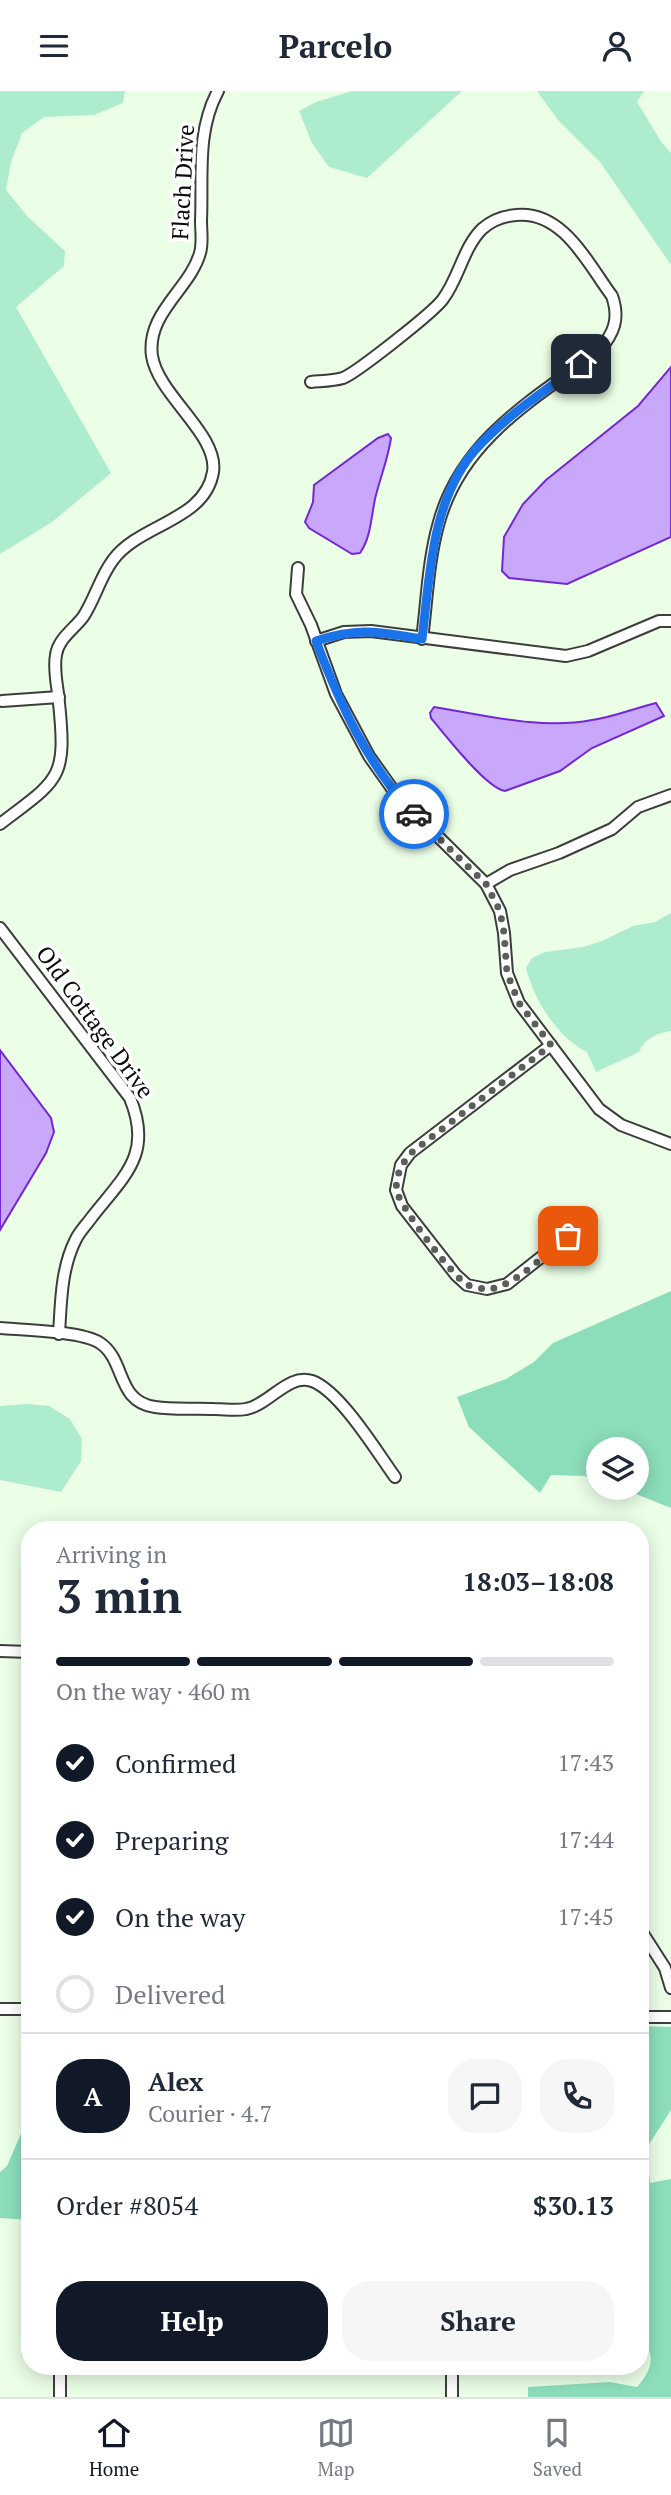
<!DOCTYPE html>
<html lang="en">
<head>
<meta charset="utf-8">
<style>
  :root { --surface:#fff; --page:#f6f6f7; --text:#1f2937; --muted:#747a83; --line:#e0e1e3; --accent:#111827 }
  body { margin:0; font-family:"PT Serif",serif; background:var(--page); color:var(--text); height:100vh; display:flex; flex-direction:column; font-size:26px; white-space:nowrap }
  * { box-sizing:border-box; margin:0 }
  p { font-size:23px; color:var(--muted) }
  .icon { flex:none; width:38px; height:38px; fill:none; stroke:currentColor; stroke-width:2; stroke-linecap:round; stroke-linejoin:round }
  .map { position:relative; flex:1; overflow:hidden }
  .drawer { position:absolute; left:21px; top:1430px; width:628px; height:854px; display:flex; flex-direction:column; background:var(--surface); border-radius:28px; box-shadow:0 4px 18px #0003 }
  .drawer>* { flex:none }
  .buttons { position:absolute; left:586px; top:1346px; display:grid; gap:14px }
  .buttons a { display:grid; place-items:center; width:63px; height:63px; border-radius:50%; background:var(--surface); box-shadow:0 4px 18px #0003; font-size:35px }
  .pin { position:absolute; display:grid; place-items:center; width:60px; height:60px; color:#fff; margin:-30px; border-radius:14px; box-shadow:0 4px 10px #0006 }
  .courier { position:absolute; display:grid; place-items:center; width:70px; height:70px; margin:-35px; border:5px solid #1a73e8; border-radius:50%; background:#fff; color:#222; box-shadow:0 2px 9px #0007 }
  .overview em { font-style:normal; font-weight:700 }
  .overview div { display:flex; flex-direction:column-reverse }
  .overview { display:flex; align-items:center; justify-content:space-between; height:119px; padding:0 35px }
  h1 { font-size:46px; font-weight:700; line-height:52px }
  .bar { display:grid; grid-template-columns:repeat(4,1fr); gap:10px 7px; align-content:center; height:84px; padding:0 35px }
  .bar i { height:9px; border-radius:5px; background:var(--line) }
  .bar .active { background:var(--accent) }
  .bar p { grid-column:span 4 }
  .line { display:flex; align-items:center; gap:18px; padding:0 35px; border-top:2px solid var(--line) }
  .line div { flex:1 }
  .round { display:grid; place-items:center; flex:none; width:74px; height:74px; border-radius:28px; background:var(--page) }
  ol { padding:0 35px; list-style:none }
  li { display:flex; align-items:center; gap:21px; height:77px }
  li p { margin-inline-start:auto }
  li .icon { padding:7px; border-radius:50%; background:var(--accent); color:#fff; stroke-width:4 }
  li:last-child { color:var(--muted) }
  li i { width:38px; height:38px; border:4px solid var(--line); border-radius:50% }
  .action { display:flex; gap:14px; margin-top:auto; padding:14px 35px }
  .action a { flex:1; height:80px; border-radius:28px; background:var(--accent); color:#fff; font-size:28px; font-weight:700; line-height:80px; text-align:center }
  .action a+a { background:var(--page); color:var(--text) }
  header { display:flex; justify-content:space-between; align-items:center; height:91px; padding:0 35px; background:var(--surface); font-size:32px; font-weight:700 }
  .tab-bar { display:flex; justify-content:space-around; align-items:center; height:98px; border-top:2px solid var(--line); background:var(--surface); font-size:19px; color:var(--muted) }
  .tab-bar a { display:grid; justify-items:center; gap:4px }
  .tab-bar .active { color:var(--accent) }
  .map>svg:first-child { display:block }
  .green { fill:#aeecce }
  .forest { fill:#8cdebb }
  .water { fill:#c9a7fb; stroke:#7328d8; stroke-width:2 }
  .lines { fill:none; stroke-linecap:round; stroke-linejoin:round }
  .street-casing { stroke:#3d3d3d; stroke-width:14 }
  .street { stroke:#fff; stroke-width:10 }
  .done { stroke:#596057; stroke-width:7; stroke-dasharray:0 12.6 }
  .route { stroke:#1a73e8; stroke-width:9 }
  .labels { text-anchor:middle; stroke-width:7; stroke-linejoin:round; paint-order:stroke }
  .street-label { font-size:23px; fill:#0a0a0a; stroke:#fff }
</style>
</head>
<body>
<header><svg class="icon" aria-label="menu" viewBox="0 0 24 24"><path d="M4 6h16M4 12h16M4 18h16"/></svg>Parcelo<svg class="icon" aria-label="person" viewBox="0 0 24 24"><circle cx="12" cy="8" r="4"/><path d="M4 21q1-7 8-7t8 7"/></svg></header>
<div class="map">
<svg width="671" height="2306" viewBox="0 0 671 2306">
  <rect width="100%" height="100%" fill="#ebffe7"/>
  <g class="green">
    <path d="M0,0H125L123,12L94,24L44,26L22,42L11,71L6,99L28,126L65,160L64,175L16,216L111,382L52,431L0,463Z"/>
    <path d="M352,0H462L367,87L329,76L312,52L299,20L316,11Z"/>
    <path d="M537,0H644L637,11L662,52L671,62V174L600,71L558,29Z"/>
    <path d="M671,822V940C657,942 644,948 639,961L596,981L587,961C557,946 534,909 526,877L532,867L545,861L583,856L604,849L633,835L655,831Z"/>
    <path d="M27,1313L49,1315L70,1328L82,1348L81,1370L61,1401L0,1389V1315Z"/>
  </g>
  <g class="forest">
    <path d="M671,1200V1417L621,1397L637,1396V1358H598V1390L584,1385L551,1384L540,1402L469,1336L457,1306L506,1288L534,1271L553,1252Z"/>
    <path d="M641,1935L671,1936V2019L646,2058L650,2092L671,2088V2306H528V2296L610,2291L637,2296C663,2266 645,2260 640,2229C639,2221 640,2213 641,2206H645L647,2152H640Z"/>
    <path d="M26,2031L30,2032V2129L0,2127V2081L7,2075Z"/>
  </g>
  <g class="water">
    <path d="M671,276V446L567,493L509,487L502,480L504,446L523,413L546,389L638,315Z"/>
    <path d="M388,343L391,347C388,368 380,387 375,408C371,427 371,446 360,462L352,463L309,437L305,431L313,411L314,394L378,347Z"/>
    <path d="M656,612L664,625L592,657L560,680L505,700C487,698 444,643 431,627L430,622L434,616C485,624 541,639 592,629C614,626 635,617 656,612Z"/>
    <path d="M0,959L51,1027L54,1041L46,1062L0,1139Z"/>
  </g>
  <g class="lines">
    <g class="street-casing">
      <g id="street">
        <path d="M311,291C321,290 333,290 343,287C356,282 434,221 443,208C459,187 463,157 482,138C492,129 503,125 516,124C563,119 588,173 612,205C620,228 614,242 599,260C534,308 462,348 439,431C428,469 427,510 422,548"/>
        <path d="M298,477L296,503L311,534L336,603L369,665L398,706L486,793L500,820L504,842L507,882L519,912L599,1018L621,1034L671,1053"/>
        <path d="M316,550L344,541L371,540L566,565L588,560L659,530H671"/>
        <path d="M2,610L59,606"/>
        <path d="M0,733C59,688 67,689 59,612C58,597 53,579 56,564C58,548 74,538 83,526C95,508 100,486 113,469C139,433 205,430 213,381C219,344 158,304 152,265C146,222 190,198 200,162C203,152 201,140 201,130C203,85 196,41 218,0"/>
        <path d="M486,793L510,779L559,762L612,738L638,716L671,704"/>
        <path d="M0,837L130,1007C153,1063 125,1084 92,1126C87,1133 80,1140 76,1148C61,1177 61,1211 59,1243"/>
        <path d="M551,954L410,1062L401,1074L396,1099L402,1115L456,1184L467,1194L487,1198L507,1193L568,1145L575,1122"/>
        <path d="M0,1237C23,1239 82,1240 100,1252C126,1269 116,1311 155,1316C174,1319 195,1317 214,1318C224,1318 236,1320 246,1318C269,1314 288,1282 312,1290C340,1300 377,1361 395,1386"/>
        <path d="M0,1560L30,1561"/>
        <path d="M640,1838L665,1877L671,1897"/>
        <path d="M0,1918H30"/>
        <path d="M640,1926H671"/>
        <path d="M60,2275V2306"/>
        <path d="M452,2306V2275"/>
      </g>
    </g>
    <use href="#street" class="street"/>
  </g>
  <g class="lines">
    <path class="done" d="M414,723L486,793L500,820L504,842L507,882L519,912L551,954L411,1062C402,1072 394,1087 397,1101C400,1115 454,1188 468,1194C473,1197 483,1198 489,1198C514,1196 547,1161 568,1145"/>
    <path class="route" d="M414,723C367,673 340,613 316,550C360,536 378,541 422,548C430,485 431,409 476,358C506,325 545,300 581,273"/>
  </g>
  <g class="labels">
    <g class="street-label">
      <text transform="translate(183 91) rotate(-87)" y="8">Flach Drive</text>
      <text transform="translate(95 931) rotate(54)" y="8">Old Cottage Drive</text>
    </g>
  </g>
</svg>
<div class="buttons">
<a><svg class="icon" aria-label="layers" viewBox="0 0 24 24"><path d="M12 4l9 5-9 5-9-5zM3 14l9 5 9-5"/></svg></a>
</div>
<div class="pin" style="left:568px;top:1145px;background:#ea580c"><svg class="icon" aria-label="bag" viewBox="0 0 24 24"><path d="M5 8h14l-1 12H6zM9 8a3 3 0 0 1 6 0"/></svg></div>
<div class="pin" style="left:581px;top:273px;background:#1f2937"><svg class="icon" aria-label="home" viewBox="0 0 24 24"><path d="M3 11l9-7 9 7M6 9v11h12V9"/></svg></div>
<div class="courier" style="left:414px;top:723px"><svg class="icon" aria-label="car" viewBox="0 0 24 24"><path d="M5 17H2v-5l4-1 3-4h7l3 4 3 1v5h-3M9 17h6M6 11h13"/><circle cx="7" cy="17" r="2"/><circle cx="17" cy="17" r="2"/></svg></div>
<section class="drawer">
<div class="overview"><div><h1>3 min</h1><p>Arriving in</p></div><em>18:03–18:08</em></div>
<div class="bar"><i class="active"></i><i class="active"></i><i class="active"></i><i></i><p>On the way · 460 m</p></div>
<ol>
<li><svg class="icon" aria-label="check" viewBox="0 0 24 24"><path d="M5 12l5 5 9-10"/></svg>Confirmed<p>17:43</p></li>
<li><svg class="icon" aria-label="check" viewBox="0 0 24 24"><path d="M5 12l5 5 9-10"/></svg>Preparing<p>17:44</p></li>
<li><svg class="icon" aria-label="check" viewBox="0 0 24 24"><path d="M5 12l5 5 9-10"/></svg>On the way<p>17:45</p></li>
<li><i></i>Delivered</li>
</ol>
<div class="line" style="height:126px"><b class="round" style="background:var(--accent);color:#fff">A</b><div><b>Alex</b><p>Courier · 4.7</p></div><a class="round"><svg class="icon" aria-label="chat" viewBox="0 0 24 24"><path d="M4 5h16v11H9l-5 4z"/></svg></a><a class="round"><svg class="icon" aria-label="phone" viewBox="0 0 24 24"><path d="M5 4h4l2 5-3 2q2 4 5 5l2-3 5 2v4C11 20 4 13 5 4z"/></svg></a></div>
<div class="line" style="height:91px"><div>Order #8054</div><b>$30.13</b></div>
<div class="action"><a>Help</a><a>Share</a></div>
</section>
</div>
<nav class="tab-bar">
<a class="active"><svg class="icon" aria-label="home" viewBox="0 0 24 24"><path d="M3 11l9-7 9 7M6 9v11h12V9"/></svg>Home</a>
<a><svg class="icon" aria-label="map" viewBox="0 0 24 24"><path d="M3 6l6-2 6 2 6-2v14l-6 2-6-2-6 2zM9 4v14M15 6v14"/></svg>Map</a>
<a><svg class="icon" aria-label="saved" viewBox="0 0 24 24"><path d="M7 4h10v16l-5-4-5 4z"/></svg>Saved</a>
</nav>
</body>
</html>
